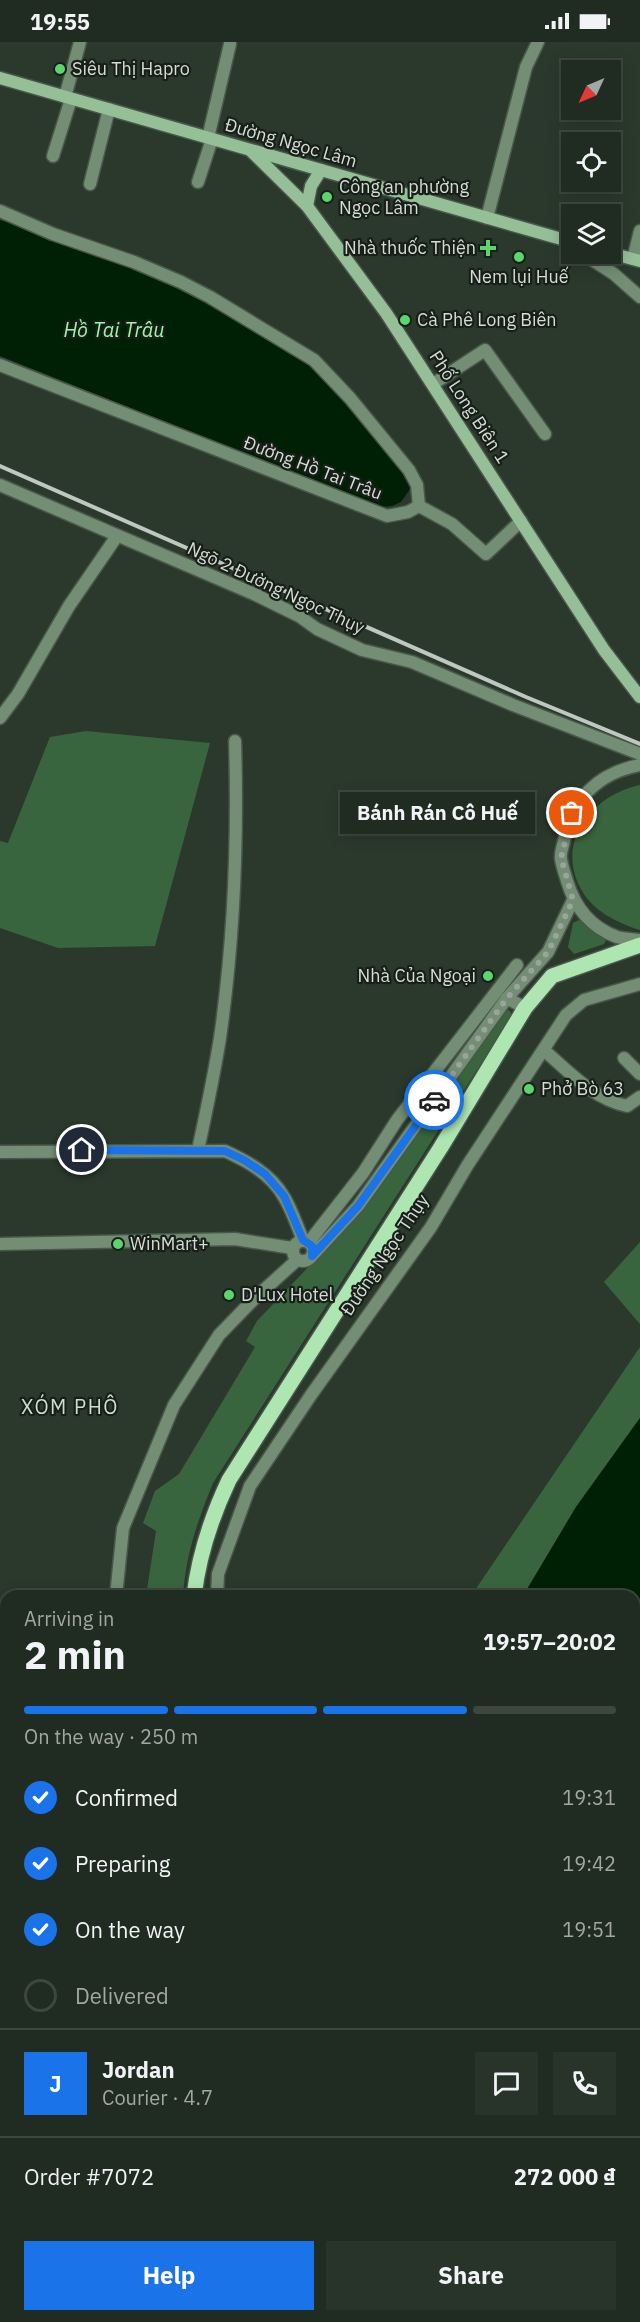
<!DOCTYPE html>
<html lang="en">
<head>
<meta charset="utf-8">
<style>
  :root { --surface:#202b21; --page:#28332a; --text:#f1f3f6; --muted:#a2a7a5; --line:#3d473f; --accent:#1a73e8 }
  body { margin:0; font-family:"IBM Plex Sans",sans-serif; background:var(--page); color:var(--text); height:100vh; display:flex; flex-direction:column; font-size:22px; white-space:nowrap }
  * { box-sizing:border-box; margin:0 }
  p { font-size:20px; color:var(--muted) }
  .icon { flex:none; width:33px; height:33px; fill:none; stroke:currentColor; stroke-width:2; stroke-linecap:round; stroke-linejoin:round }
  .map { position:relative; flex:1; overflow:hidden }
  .sheet { position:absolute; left:0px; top:1548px; width:640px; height:732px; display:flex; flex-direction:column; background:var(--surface); border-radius:18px 18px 0 0; box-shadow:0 3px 15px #0003,0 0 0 2px var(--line) }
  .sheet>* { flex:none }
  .needle { width:39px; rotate:226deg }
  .buttons { position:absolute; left:561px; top:18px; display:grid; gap:12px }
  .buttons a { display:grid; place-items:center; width:60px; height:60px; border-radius:0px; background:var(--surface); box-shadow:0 3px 15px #0003,0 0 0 2px var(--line); font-size:30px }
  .pin { position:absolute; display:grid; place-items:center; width:51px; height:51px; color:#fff; margin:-26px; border:3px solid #fff; border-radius:50%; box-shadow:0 2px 6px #0007 }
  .courier { position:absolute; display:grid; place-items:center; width:60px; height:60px; margin:-30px; border:4px solid #1a73e8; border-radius:50%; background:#fff; color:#222; box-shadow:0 2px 8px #0007 }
  .bubble { position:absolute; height:42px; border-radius:0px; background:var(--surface); box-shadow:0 3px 15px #0003,0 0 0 2px var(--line); font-size:20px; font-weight:700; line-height:42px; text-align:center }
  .summary em { font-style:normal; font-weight:700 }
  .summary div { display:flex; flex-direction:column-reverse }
  .summary { display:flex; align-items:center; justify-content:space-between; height:102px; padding:0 24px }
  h1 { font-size:39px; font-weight:700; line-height:45px }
  .bar { display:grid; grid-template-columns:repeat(4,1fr); gap:9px 6px; align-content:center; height:72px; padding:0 24px }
  .bar i { height:8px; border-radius:4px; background:var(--line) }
  .bar .on { background:var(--accent) }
  .bar p { grid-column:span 4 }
  .line { display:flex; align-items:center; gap:15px; padding:0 24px; border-top:2px solid var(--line) }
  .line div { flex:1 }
  .round { display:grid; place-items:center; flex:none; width:63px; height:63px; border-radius:0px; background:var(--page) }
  ol { padding:0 24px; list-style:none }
  li { display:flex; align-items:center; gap:18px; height:66px }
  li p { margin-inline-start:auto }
  li .icon { padding:6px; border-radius:50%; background:var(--accent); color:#fff; stroke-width:4 }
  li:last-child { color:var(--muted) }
  li i { width:33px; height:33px; border:3px solid var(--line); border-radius:50% }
  .primary-button { display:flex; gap:12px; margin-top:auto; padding:12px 24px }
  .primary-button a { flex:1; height:69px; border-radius:0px; background:var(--accent); color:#fff; font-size:24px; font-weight:700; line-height:69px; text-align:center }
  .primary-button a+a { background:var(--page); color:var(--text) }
  .status { display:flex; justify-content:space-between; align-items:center; height:42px; padding:0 30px; background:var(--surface); direction:ltr }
  .status svg { height:16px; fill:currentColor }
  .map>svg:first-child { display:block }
  .green { fill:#39653e }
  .water { fill:#002005 }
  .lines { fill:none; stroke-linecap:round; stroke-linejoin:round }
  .minor-casing { stroke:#49574a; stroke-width:15 }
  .tertiary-casing { stroke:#49574a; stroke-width:15 }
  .secondary-casing { stroke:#49574a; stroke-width:15 }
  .primary-casing { stroke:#49574a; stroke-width:18 }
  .minor { stroke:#738e74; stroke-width:12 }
  .tertiary { stroke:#738e74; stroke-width:12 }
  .secondary { stroke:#95c097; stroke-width:12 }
  .primary { stroke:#aee6b2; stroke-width:15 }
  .rail { stroke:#bfc8c0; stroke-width:4 }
  .done { stroke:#99a49a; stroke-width:6; stroke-dasharray:0 10.8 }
  .route { stroke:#1a73e8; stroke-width:8 }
  .poi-dot { fill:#5bd56e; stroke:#181f19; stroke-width:2 }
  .labels { text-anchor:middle; stroke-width:4.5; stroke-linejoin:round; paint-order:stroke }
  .poi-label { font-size:18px; fill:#d4ddd5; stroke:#181f19; text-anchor:start }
  .street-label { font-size:18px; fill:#d4ddd5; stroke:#181f19 }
  .water-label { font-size:20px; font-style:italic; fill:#9ef5a6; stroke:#181f19 }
  .neighbourhood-label { font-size:20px; letter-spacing:1.5px; fill:#ccdecd; stroke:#181f19 }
</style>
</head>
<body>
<div class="status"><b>19:55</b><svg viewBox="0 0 49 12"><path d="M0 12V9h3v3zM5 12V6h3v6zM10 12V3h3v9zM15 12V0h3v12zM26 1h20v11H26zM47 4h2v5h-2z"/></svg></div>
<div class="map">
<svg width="640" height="2280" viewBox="0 0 640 2280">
  <rect width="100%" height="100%" fill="#2b392c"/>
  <g class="green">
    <path d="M86,689L210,701L155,904L58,906L0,886V799L8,801L50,695Z"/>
    <path d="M640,743V888C618,881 592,869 581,847C555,798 593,753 640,743Z"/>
    <path d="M579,878L606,898L604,902L574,912L568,905L573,881Z"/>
    <path d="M509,968L512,973L213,1441C197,1481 186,1511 183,1554H146L156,1489L143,1481L155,1449L179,1432L255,1305L246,1299L257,1279L334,1198L505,969Z"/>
    <path d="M640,1200V1282L604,1240Z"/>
    <path d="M640,1305V1376L576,1465L523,1554H471Z"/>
    <path d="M6,1889V1963L0,1967V1895Z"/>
    <path d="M29,2274H58L52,2280H23Z"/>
  </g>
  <g class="water">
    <path d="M0,178L31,187L160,235L192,249L322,330L391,411L411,441L410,447L401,460L392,464L379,465L0,314Z"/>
    <path d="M640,1376V2280H52L58,2274H634V1554H523L576,1465Z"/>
  </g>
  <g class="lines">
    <g class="minor-casing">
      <g id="minor">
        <path d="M65,55L80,0"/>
        <path d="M208,96L230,2"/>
        <path d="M53,114L71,57"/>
        <path d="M198,140L212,97"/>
        <path d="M90,142L109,67"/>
        <path d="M0,169L53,192L134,220L181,240L210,255L314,318L350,356L409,428L417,443L419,464"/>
        <path d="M487,176L526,25L538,0"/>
        <path d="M583,212L614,232L640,255"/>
        <path d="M633,217L640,189"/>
        <path d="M0,323L387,474L408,470L419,464"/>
        <path d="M433,342L485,308L545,392"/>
        <path d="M0,443L254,552L299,574L317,587L362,608L412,620L513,663L640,712"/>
        <path d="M419,464L452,482L486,512L521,479"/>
        <path d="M0,676L18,652L69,564L117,494"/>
        <path d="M640,723C598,731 572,757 564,799C563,804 560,811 561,817C562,824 565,832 567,839C575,866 590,885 617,895C624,897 633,897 640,898"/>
        <path d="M507,956L548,910L573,858"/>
        <path d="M545,1009C570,1031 594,1057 627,1064L640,1055"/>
        <path d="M624,1016L640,1032"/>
        <path d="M198,1108C206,1071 214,1033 220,996C234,898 238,797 235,699"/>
        <path d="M0,1110L225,1109C247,1119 271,1132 284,1155C292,1168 297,1184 303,1198"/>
        <path d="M309,1200L363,1131L397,1078L517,923"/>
        <path d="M0,1202L235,1197L292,1206"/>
        <path d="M217,1554L218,1532L250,1444L311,1353L431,1185L467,1124L566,973L584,958L640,942"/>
        <path d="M0,1789L6,1799"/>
        <path d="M0,2010L6,2009"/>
      </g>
    </g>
    <g class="tertiary-casing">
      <g id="tertiary">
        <circle cx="303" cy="1209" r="10"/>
        <path d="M312,1214L358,1164L507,956L525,966"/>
        <path d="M116,1554L123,1486L174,1363L219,1293L255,1256L297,1218"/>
        <path d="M0,1869L6,1863"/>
      </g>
    </g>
    <g class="secondary-casing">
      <g id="secondary">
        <path d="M0,36L572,200"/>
        <path d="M250,108L307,164L386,271L604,608L640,655"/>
        <path d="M307,164L311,144L321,128"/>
        <path d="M610,211L640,219"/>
        <path d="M0,1886L6,1877"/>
      </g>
    </g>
    <g class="primary-casing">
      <g id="primary">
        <path d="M194,1554C199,1512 211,1476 229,1438L441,1105L525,966L552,934L640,903"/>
        <path d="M0,1983L6,1980"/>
      </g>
    </g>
    <use href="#minor" class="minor"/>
    <use href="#tertiary" class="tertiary"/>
    <use href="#secondary" class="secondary"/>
    <use href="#primary" class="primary"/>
    <path class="rail" d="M0,424L526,655L640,702"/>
  </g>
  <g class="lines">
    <path class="done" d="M434,1058L507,956L548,910L573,858L561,816L572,771"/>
    <path class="route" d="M82,1108L225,1109L244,1118L265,1132L284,1154L303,1198L312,1204V1214L358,1164L434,1058"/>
  </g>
  <g class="poi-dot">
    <circle cx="60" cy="27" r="6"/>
    <circle cx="327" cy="155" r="6"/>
    <path d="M485 197h6v6h6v6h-6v6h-6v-6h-6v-6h6z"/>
    <circle cx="519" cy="215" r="6"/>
    <circle cx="405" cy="278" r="6"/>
    <circle cx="488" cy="934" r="6"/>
    <circle cx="529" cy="1047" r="6"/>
    <circle cx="118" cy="1202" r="6"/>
    <circle cx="229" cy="1253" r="6"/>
  </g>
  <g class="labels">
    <g class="poi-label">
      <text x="72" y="33">Siêu Thị Hapro</text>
      <text x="339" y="151">Công an phường<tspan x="339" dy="21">Ngọc Lâm</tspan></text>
      <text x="476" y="212" text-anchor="end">Nhà thuốc Thiện</text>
      <text x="519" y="241" text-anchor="middle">Nem lụi Huế</text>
      <text x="417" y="284">Cà Phê Long Biên</text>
      <text x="476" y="940" text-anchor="end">Nhà Của Ngoại</text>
      <text x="541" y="1053">Phở Bò 63</text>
      <text x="130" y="1208">WinMart+</text>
      <text x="241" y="1259">D'Lux Hotel</text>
    </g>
    <g class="street-label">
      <text transform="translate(291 101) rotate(16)" y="6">Đường Ngọc Lâm</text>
      <text transform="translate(469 365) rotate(57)" y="6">Phố Long Biên 1</text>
      <text transform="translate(313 426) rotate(21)" y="6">Đường Hồ Tai Trâu</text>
      <text transform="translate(276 546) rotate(25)" y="6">Ngõ 2 Đường Ngọc Thụy</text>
      <text transform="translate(385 1213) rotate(-56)" y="6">Đường Ngọc Thụy</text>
    </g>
    <g class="water-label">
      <text x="114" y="295">Hồ Tai Trâu</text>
    </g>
    <g class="neighbourhood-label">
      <text x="70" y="1372">XÓM PHÔ</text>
    </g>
  </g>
</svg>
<div class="buttons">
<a><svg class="needle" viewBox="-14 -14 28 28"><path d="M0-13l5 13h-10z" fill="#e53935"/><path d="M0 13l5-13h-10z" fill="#a2a7a5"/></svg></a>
<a><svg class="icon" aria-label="locate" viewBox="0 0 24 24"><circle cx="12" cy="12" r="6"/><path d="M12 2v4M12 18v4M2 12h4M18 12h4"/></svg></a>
<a><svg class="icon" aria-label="layers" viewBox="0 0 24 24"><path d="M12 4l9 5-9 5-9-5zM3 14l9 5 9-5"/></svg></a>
</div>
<div class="pin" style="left:572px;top:771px;background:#ea580c"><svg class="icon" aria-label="bag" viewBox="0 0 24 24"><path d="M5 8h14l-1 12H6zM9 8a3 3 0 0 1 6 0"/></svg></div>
<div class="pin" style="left:82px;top:1108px;background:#1f2937"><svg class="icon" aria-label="home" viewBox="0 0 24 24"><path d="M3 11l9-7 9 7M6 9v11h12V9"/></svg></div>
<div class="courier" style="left:434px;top:1058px"><svg class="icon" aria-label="car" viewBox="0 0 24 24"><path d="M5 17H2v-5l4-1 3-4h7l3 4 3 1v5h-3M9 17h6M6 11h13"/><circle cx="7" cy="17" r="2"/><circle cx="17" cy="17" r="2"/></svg></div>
<div class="bubble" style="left:340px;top:750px;width:195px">Bánh Rán Cô Huế</div>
<section class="sheet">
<div class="summary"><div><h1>2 min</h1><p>Arriving in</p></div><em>19:57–20:02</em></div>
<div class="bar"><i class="on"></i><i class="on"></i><i class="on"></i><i></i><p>On the way · 250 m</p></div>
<ol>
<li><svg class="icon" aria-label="check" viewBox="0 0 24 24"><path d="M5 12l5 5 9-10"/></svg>Confirmed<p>19:31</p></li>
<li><svg class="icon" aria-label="check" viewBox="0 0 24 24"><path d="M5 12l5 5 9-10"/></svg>Preparing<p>19:42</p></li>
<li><svg class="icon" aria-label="check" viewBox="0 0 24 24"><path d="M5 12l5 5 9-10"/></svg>On the way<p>19:51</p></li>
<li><i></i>Delivered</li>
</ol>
<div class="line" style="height:108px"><b class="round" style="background:var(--accent);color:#fff">J</b><div><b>Jordan</b><p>Courier · 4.7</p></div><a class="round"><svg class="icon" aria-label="chat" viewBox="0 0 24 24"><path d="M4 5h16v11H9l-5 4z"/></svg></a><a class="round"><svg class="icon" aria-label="phone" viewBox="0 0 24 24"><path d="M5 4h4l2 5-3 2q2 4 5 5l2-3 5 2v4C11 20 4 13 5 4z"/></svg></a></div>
<div class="line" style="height:78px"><div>Order #7072</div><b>272 000 ₫</b></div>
<div class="primary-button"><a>Help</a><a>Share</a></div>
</section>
</div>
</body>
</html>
